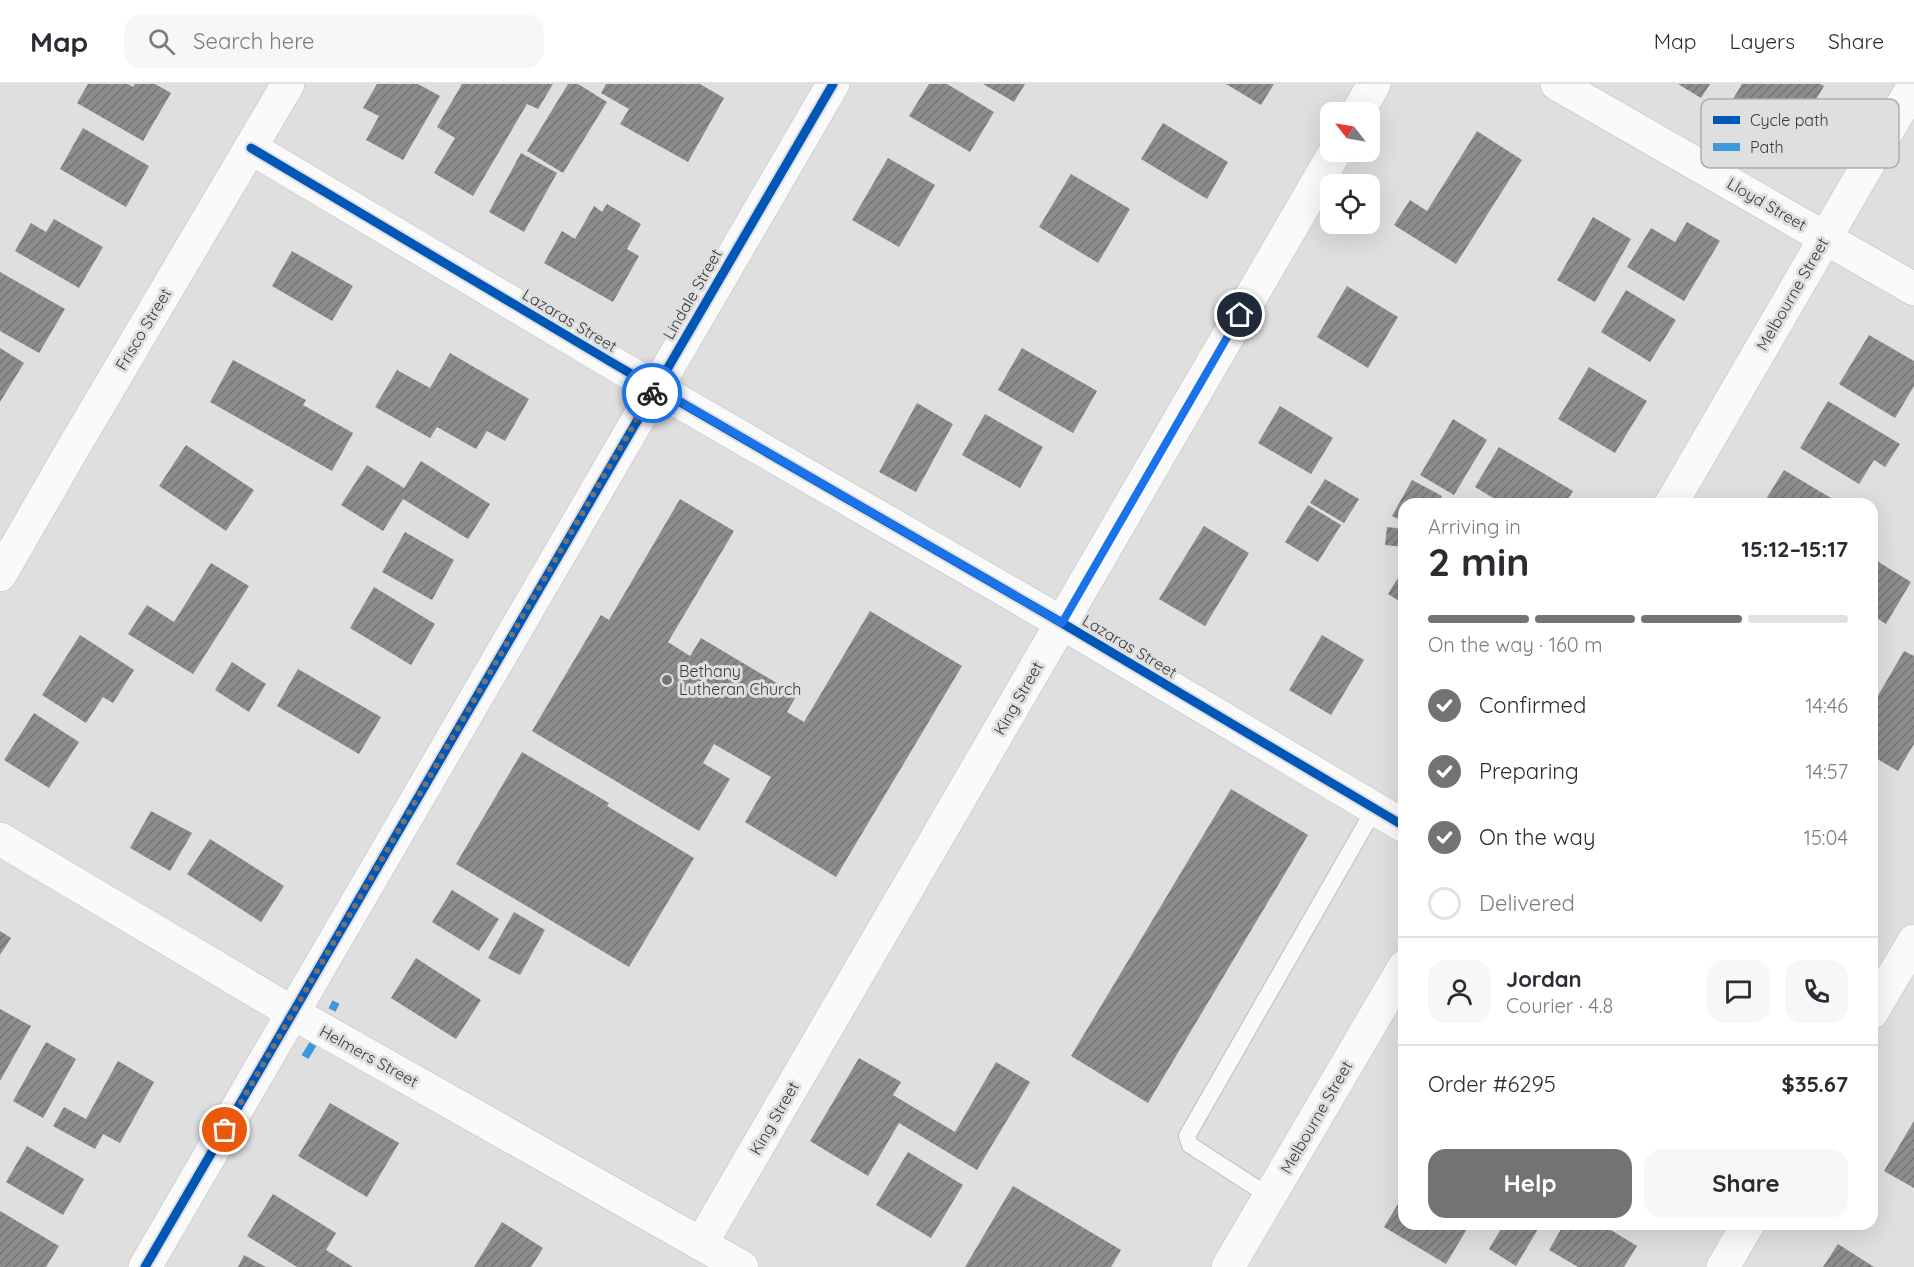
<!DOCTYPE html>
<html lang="en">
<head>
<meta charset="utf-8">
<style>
  :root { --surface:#fff; --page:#f7f7f7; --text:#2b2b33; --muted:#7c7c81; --line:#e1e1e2; --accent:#737374 }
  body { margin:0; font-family:Quicksand,sans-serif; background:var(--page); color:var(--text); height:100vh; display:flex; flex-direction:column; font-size:22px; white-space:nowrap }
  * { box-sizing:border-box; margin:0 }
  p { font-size:20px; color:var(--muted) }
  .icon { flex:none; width:33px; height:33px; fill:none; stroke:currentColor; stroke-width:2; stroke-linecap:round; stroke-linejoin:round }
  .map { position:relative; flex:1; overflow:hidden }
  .panel { position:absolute; left:1398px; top:414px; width:480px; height:732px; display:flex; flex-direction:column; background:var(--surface); border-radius:18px; box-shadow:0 6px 24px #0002 }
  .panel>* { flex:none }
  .needle { width:39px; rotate:301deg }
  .tools { position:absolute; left:1320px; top:18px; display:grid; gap:12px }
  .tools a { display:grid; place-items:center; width:60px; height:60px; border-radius:12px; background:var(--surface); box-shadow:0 6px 24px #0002; font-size:30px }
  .pin { position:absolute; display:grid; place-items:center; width:51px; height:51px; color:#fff; margin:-26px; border:3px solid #fff; border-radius:50%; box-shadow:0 2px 6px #0007 }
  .courier { position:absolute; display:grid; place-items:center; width:60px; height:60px; margin:-30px; border:4px solid #1a73e8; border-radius:50%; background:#fff; color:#222; box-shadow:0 2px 8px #0007 }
  .summary em { font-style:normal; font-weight:700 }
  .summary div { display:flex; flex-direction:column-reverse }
  .summary { display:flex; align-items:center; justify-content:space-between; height:102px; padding:0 30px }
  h1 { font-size:39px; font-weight:700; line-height:45px }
  .bar { display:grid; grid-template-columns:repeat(4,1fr); gap:9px 6px; align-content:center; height:72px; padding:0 30px }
  .bar i { height:8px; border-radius:4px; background:var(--line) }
  .bar .active { background:var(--accent) }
  .bar p { grid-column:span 4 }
  .line { display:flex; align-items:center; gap:15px; padding:0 30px; border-top:2px solid var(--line) }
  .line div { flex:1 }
  .round { display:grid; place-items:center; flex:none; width:63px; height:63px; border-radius:18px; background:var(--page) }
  ol { padding:0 30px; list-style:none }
  li { display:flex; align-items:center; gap:18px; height:66px }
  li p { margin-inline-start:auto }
  li .icon { padding:6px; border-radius:50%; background:var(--accent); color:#fff; stroke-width:4 }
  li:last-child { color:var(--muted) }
  li i { width:33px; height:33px; border:3px solid var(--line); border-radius:50% }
  .button { display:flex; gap:12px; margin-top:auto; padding:12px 30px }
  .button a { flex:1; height:69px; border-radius:18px; background:var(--accent); color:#fff; font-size:24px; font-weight:700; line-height:69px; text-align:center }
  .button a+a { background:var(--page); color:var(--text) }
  header { display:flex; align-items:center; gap:36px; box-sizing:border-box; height:84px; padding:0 30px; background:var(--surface); border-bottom:2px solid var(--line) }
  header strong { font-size:28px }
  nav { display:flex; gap:33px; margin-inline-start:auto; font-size:21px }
  .search { width:420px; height:54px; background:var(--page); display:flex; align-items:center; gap:15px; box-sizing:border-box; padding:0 21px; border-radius:18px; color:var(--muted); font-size:22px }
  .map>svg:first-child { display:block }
  .building { fill:url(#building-hatch) }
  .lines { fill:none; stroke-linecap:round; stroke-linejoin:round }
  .lane-casing { stroke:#bdbdbd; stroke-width:18 }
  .street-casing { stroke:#bdbdbd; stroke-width:34 }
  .lane { stroke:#fafafa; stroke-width:16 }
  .street { stroke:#fafafa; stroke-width:33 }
  .quiet { stroke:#3e98d9; stroke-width:8; stroke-dasharray:15 8; stroke-linecap:butt }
  .cycleway-casing { stroke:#dedfe0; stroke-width:13 }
  .cycleway { stroke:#0057b8; stroke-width:9 }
  .done { stroke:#737374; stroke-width:6; stroke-dasharray:0 10.8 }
  .route { stroke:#1a73e8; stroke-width:8 }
  .poi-dot { fill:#737374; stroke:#dedfe0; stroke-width:2 }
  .labels { text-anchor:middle; stroke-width:6; stroke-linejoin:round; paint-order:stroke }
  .street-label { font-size:16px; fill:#39393a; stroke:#dedfe0 }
  .poi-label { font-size:16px; fill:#39393a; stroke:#dedfe0; text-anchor:start }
  .key { fill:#dedfe0; stroke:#acadae; stroke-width:1.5 }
  .key-label { font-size:16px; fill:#39393a }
</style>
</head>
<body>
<header>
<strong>Map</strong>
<div class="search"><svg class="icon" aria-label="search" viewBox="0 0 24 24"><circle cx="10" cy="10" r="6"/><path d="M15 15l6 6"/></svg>Search here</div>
<nav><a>Map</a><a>Layers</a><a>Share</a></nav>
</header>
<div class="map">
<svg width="1914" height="1183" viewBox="0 0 1914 1183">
  <defs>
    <pattern id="building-hatch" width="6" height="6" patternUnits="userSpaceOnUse" patternTransform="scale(1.5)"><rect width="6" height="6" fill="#8d8d8c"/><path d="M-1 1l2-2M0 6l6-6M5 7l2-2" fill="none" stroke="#747473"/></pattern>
  </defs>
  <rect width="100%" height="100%" fill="#dfdfdf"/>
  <g class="building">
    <path d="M88,0H128L133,3L135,0H155L171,9L143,57L77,19Z"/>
    <path d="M377,0H418L440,12L403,76L366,56L379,32L363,24Z"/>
    <path d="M462,0H553L538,25L527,20L473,112L434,89L455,54L437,43Z"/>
    <path d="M568,0H578L607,18L563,89L527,67Z"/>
    <path d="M606,0H700L724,14L688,78L620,40L629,25L601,9Z"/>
    <path d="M929,0H947L994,28L970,68L909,32Z"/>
    <path d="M983,0H1025L1014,18Z"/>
    <path d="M1226,0H1274L1261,21Z"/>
    <path d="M1678,0H1710L1701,14Z"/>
    <path d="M1742,0H1820L1824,2L1782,72L1721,35Z"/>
    <path d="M1163,39L1228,78L1207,115L1141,75Z"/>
    <path d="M83,44L149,82L126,123L60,85Z"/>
    <path d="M1477,47L1522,76L1456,180L1394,141L1410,116L1427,127Z"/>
    <path d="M521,69L557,89L524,148L489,128Z"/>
    <path d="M888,74L935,101L899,163L852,136Z"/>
    <path d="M1071,90L1130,125L1098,179L1039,143Z"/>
    <path d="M607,120L641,140L627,165L639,172L613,218L544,179L562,147L575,155L594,122L602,128Z"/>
    <path d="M1593,133L1631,155L1595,218L1557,196Z"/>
    <path d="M54,135L103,163L79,204L15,167L31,139L46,148Z"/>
    <path d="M1687,138L1720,157L1684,217L1627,183L1651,144L1675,158Z"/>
    <path d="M292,167L353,202L332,237L272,202Z"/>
    <path d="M0,188L65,225L39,269L0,247Z"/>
    <path d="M1347,202L1398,233L1368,284L1317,253Z"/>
    <path d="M1626,206L1676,236L1650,278L1601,248Z"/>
    <path d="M1869,251L1914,277V302L1895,334L1839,300Z"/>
    <path d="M0,264L24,279L0,318Z"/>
    <path d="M1022,264L1097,307L1073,349L998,306Z"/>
    <path d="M450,269L529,315L505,357L487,347L476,365L437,343L430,354L375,323L397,286L430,304Z"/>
    <path d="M233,276L306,316L303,321L353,349L332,387L210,318Z"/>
    <path d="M1589,283L1647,317L1615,369L1558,335Z"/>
    <path d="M1828,317L1900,360L1885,383L1874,376L1859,400L1800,364Z"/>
    <path d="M917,319L953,340L916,408L879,388Z"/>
    <path d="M1280,322L1333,354L1311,390L1258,359Z"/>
    <path d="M985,330L1043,363L1020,404L962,371Z"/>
    <path d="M1453,335L1487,356L1454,411L1420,391Z"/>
    <path d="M186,361L254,406L226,447L159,402Z"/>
    <path d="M1499,363L1573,407L1565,420H1503L1475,403Z"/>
    <path d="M421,377L490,420L468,455L403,415L383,447L341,421L367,381L404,404Z"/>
    <path d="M1784,386L1841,420H1763Z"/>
    <path d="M1325,395L1359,415L1344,439L1310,419Z"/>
    <path d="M1412,396L1442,412L1437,420H1404V438L1392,432Z"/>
    <path d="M680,415L734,447L668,558L690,572L701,554L797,611L787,628L804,638L870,527L962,582L836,793L745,738L771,693L714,660L703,679L730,695L699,747L532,647L601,531L609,536Z"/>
    <path d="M1308,421L1341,441L1318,478L1285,458Z"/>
    <path d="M1204,442L1249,469L1205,542L1159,515Z"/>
    <path d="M1387,443L1404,445V463L1385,461Z"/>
    <path d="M405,448L454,476L432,516L382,488Z"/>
    <path d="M1872,474L1911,498L1886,540L1872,531Z"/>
    <path d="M211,479L249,502L193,590L128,550L147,521L174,538Z"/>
    <path d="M1404,484V520L1388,510Z"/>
    <path d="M374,503L435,540L411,581L350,544Z"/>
    <path d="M80,551L134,586L113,619L103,613L86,639L42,611Z"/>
    <path d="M1322,551L1364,576L1331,631L1289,606Z"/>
    <path d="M1904,567L1914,572V660L1898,687L1872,672V622Z"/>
    <path d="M232,578L266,600L249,628L215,606Z"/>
    <path d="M298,585L381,633L359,670L277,622Z"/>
    <path d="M34,629L79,658L49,704L4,676Z"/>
    <path d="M522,668L609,719L607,722L694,774L629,883L456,780Z"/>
    <path d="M1231,705L1308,751L1148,1019L1071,972Z"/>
    <path d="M151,727L192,749L170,787L130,764Z"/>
    <path d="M210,755L284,802L261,838L187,790Z"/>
    <path d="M452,806L499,835L479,867L432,838Z"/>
    <path d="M514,828L545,846L520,891L488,874Z"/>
    <path d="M0,847L11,854L0,871Z"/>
    <path d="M416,874L481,916L456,955L391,914Z"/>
    <path d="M0,925L31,942L0,997Z"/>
    <path d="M46,958L76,975L43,1034L13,1017Z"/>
    <path d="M859,974L901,998L893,1011L955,1048L996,978L1030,998L977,1086L899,1039L868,1092L810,1057Z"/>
    <path d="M118,977L154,998L120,1059L103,1050L95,1065L53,1042L64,1023L86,1035Z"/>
    <path d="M330,1019L399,1059L367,1113L298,1072Z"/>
    <path d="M1914,1037V1104L1884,1087Z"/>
    <path d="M27,1062L84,1095L63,1131L6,1098Z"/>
    <path d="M908,1068L963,1101L931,1154L876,1121Z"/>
    <path d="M1013,1102L1121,1166L1111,1183H965Z"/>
    <path d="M273,1110L336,1149L326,1166L353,1183H297L247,1152Z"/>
    <path d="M1404,1110V1140H1470L1446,1180L1384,1143Z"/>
    <path d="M0,1127L59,1162L46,1183H0Z"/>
    <path d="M502,1138L543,1164L531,1183H474Z"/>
    <path d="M1504,1140H1541L1516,1182L1489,1165Z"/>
    <path d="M1564,1140H1601L1637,1162L1624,1183H1578L1549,1166Z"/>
    <path d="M1838,1160L1874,1183H1823Z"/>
    <path d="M244,1171L266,1183H238Z"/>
  </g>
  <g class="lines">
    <g class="lane-casing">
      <path id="lane" d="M1269,1112L1190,1061L1187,1052L1375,724"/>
    </g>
    <g class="street-casing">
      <g id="street">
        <path d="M1557,0L1914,205"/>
        <path d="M1358,28L1374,0"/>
        <path d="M251,64L616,281L1062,539L1404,742"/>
        <path d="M1671,420L1914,1"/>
        <path d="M0,491L72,366L288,0"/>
        <path d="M0,755L293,929L742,1183"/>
        <path d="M1872,928L1914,857"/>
        <path d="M701,1160L1335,68"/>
        <path d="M145,1183L833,0"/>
        <path d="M1228,1183L1404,883"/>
        <path d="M1723,1183L1748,1140"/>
      </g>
    </g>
    <use href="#lane" class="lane"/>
    <use href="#street" class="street"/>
    <g class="quiet">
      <path d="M332,926L336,918"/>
      <path d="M305,973L313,960"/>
    </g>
    <g class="cycleway-casing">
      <g id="cycleway">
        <path d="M251,64L616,281L1062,539L1404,742"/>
        <path d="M145,1183L833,0"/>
      </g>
    </g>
    <use href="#cycleway" class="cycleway"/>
  </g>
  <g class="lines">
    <path class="done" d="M225,1046L652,309"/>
    <path class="route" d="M652,309L655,303L1062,539L1240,231"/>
  </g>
  <circle class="poi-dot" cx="667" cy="596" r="6"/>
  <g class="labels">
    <g class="street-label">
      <text transform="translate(1767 120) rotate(30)" y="6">Lloyd Street</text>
      <text transform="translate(692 210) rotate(-60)" y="6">Lindale Street</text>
      <text transform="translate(1792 210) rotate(-60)" y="6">Melbourne Street</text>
      <text transform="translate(570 236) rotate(31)" y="6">Lazaras Street</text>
      <text transform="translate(143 245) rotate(-59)" y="6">Frisco Street</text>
      <text transform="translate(1130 562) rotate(31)" y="6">Lazaras Street</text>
      <text transform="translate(1018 614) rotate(-60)" y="6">King Street</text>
      <text transform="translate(369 972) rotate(29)" y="6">Helmers Street</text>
      <text transform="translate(1316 1033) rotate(-60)" y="6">Melbourne Street</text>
      <text transform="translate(774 1034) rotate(-60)" y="6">King Street</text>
    </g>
    <g class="poi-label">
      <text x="679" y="593">Bethany<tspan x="679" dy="18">Lutheran Church</tspan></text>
    </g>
  </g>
  <rect x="1701" y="15" width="198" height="69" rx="9" class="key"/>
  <rect x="1713" y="32" width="27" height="8" fill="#0057b8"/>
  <rect x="1713" y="59" width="27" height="8" fill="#3e98d9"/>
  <g class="key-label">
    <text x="1750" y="42">Cycle path</text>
    <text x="1750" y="69">Path</text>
  </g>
</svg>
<div class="tools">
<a><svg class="needle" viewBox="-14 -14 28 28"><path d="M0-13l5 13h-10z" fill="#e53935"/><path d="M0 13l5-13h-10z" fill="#7c7c81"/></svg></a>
<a><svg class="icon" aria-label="locate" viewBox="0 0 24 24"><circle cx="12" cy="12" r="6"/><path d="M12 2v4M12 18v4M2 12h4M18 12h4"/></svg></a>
</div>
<div class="pin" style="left:225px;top:1046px;background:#ea580c"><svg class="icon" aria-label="bag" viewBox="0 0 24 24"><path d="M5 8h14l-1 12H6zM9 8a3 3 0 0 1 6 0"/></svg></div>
<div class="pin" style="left:1240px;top:231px;background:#1f2937"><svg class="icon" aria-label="home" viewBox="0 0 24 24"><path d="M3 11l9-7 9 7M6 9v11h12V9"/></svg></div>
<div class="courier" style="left:652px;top:309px"><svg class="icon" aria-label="bike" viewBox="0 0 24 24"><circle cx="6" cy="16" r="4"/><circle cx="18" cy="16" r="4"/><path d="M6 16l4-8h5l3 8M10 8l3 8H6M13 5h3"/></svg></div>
<section class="panel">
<div class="summary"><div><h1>2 min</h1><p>Arriving in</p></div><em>15:12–15:17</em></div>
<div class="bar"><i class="active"></i><i class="active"></i><i class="active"></i><i></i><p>On the way · 160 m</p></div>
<ol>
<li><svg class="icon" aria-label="check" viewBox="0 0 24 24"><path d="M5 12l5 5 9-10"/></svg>Confirmed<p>14:46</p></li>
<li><svg class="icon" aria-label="check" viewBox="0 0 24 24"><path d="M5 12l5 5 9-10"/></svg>Preparing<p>14:57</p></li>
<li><svg class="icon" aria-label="check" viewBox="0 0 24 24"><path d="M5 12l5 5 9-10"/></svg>On the way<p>15:04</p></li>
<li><i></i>Delivered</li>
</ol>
<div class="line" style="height:108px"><a class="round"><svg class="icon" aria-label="person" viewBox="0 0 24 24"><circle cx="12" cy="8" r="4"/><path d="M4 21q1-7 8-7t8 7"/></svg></a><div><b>Jordan</b><p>Courier · 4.8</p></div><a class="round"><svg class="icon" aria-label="chat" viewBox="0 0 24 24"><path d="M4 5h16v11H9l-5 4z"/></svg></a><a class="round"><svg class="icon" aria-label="phone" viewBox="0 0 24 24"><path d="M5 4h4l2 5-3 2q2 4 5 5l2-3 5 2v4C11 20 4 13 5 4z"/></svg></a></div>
<div class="line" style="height:78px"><div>Order #6295</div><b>$35.67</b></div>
<div class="button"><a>Help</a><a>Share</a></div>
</section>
</div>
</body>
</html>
